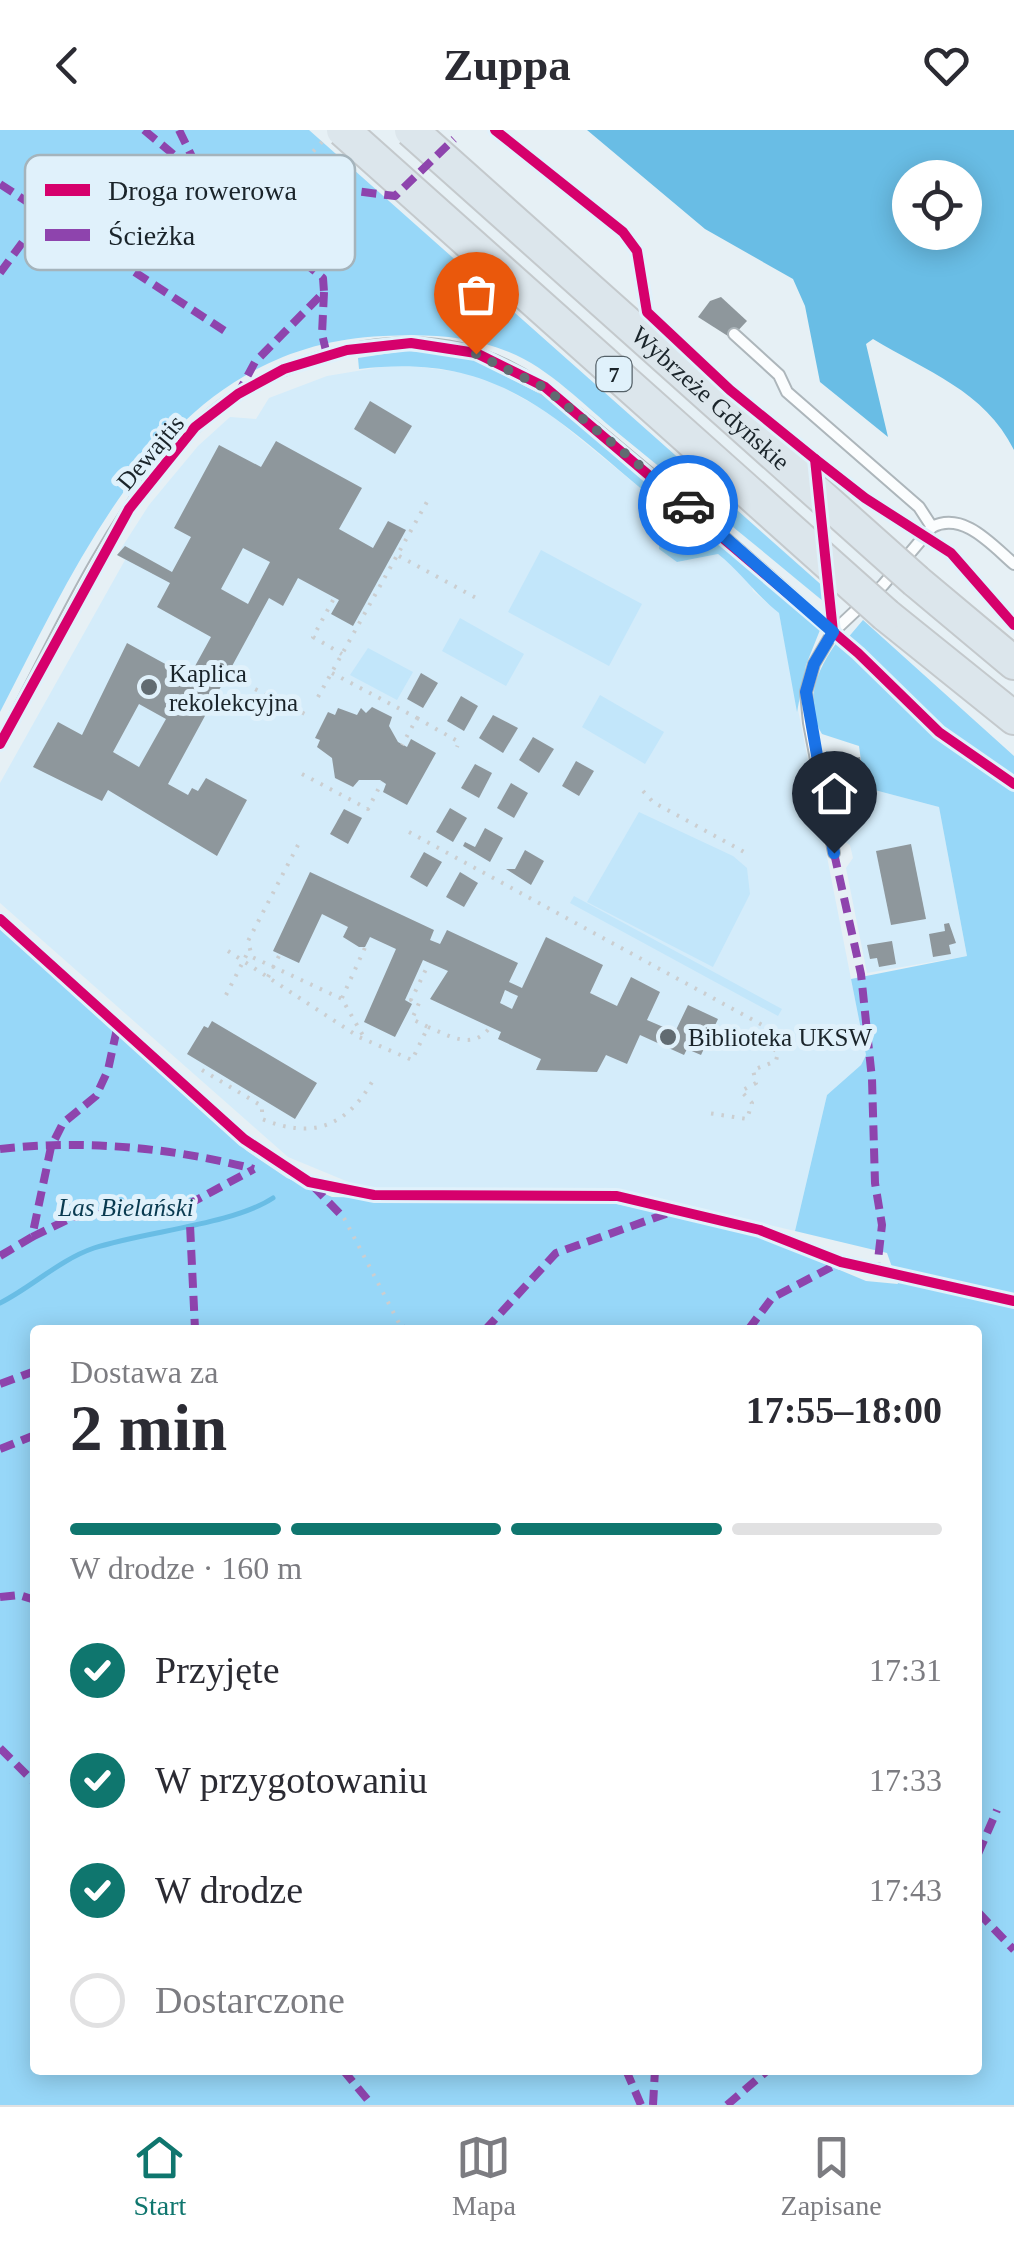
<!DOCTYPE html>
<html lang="pl">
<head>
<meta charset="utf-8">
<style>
  :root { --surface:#fff; --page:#f2f2f3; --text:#2b2b33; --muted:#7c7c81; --line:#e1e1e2; --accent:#0f766e }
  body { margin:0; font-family:Georgia,serif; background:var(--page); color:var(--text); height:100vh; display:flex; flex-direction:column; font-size:38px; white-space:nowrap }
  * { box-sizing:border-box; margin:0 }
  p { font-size:32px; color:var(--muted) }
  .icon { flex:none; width:55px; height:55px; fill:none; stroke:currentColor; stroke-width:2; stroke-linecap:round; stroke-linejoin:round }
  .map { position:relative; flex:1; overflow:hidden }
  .side { position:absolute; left:30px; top:1195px; width:952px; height:750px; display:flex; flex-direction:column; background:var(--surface); border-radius:10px; box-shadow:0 5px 25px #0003 }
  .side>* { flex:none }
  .tools { position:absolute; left:892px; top:30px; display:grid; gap:20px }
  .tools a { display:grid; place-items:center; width:90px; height:90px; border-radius:50%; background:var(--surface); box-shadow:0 5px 25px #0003; font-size:50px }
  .pin { position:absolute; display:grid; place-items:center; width:85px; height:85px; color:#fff; margin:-102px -42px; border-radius:50% 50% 50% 0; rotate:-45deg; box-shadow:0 0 10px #0007 }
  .pin .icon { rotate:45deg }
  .courier { position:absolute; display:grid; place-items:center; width:100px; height:100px; margin:-50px; border:8px solid #1a73e8; border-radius:50%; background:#fff; color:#222; box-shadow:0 2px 12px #0007 }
  .summary em { font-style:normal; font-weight:700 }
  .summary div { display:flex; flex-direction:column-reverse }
  .summary { display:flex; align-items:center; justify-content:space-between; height:170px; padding:0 40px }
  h1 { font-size:65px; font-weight:700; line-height:75px }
  .bar { display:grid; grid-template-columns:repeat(4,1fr); gap:15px 10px; align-content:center; height:120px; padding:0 40px }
  .bar i { height:12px; border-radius:8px; background:var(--line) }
  .bar .active { background:var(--accent) }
  .bar p { grid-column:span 4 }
  ol { padding:0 40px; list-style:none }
  li { display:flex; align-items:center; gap:30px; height:110px }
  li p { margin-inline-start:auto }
  li .icon { padding:10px; border-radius:50%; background:var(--accent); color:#fff; stroke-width:4 }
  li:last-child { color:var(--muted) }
  li i { width:55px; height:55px; border:5px solid var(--line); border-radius:50% }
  header { display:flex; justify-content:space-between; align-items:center; height:130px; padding:0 40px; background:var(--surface); font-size:45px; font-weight:700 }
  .tab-bar { display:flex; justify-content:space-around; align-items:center; height:140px; border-top:2px solid var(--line); background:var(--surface); font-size:28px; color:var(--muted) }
  .tab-bar a { display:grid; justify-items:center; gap:5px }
  .tab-bar .active { color:var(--accent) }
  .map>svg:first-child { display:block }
  .built { fill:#d4ecfa }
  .green { fill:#c2e6fa }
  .forest { fill:#97d7f8; fill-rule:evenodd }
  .water { fill:#69bde5; fill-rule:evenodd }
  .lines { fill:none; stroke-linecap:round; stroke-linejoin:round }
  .stream { stroke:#69bde5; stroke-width:5 }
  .building { fill:#8e979c; fill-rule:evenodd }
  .service-casing { stroke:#adb6bb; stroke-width:14 }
  .trunk-casing { stroke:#c4c9cc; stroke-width:36 }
  .path { stroke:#cbced0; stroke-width:4; stroke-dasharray:2.5 8; stroke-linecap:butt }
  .service { stroke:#fbfdfe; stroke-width:10 }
  .trunk { stroke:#dce6ec; stroke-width:32 }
  .trunk-bridge-casing { stroke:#c4c9cc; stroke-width:36; stroke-linecap:butt }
  .trunk-bridge { stroke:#dce6ec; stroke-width:32 }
  .quiet { stroke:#8e44ad; stroke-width:8; stroke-dasharray:15 8; stroke-linecap:butt }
  .cycleway-casing { stroke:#e0f1fb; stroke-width:16 }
  .cycleway { stroke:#d6006c; stroke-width:10 }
  .done { stroke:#616b71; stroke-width:10; stroke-dasharray:0 18 }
  .route { stroke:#1a73e8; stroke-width:12 }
  .poi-dot { fill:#616b71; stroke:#e0f1fb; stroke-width:4 }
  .labels { text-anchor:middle; stroke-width:10; stroke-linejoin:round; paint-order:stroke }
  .shield { fill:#e0f1fb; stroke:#556269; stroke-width:2.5 }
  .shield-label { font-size:22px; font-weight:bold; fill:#1a242a }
  .street-label { font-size:25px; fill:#1a242a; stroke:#e0f1fb }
  .poi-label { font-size:25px; fill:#1a242a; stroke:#e0f1fb; text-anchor:start }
  .park-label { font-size:25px; font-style:italic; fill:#093a50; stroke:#e0f1fb }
  .key { fill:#e0f1fb; stroke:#a5b4bc; stroke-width:2.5 }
  .key-label { font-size:28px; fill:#1a242a }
</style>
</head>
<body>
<header><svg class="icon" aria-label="back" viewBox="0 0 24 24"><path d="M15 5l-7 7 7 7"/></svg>Zuppa<svg class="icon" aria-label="heart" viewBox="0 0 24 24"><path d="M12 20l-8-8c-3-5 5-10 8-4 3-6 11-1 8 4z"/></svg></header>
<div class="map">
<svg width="1014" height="1975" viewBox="0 0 1014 1975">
  <rect width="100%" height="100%" fill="#e6f0f5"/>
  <g class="built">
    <path d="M399,234L480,245L546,281L661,375L677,432L718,424L750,450L753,461L779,483L866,925L861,935L827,965L795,1101L610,1058H363L288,1027L0,773V653L125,430L117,425L149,375L198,316L230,287L256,289L269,268L327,246Z"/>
    <path d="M829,648L939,677L967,826L867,843L846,738L853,728L850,715L840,709Z"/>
  </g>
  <g class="green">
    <path d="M541,420L642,474L609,536L508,482Z"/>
    <path d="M460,488L524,524L506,556L442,521Z"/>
    <path d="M368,518L413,542L397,570L350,545Z"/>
    <path d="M600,565L664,602L645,634L582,597Z"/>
    <path d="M639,682L733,726L747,738L750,764L713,837L587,772Z"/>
    <path d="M574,766L782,879L778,886L570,773Z"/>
  </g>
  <g class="forest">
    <path d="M0,0H309L826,459L829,476C759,418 688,360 618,303C585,276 549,238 509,222C467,205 427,204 383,206C170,215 85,418 0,582Z"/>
    <path d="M404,221L463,224L569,279L820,500L806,535L797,582L779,483C755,464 742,443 718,424L677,432L659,419L661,375C559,292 502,221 359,239L358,228Z"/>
    <path d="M863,490L1014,626V1975H0V799L247,1021L287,1048L332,1067L613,1073L756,1105L866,1151L898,1154L887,1123L795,1101L827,965L861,935L866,925L851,849L967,826L939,677L829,648L826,621L840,625L848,648L863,645L859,616L822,604C803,571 817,540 837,512L841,516ZM35,1200H978V1940H35Z"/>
  </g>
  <path class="water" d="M587,0H1014V320C984,260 927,242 873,209L866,214L888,307L820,252L805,176L793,149L705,99ZM910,48H965V102H910Z"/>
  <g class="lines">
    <path class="stream" d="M0,1173C32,1157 59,1130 94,1118C146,1101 232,1095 273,1068"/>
  </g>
  <g class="building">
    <path d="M721,167L747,191L731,208L698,187L710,171Z"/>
    <path d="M370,271L412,296L395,324L354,299Z"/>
    <path d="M276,311L362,358L339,399L373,418L388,391L406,400L353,496L331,484L339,470L298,448L283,476L269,468L168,654L188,665L192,658L198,661L206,648L247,670L217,726L108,660L102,671L33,637L58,592L82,605L127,513L189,547L211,507L157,477L170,453L117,425L125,416L172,442L191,407L174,398L219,315L261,337ZM243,418L270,432L248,474L221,459ZM139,574L166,589L139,637L113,622Z"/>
    <path d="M421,543L438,553L423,578L407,569Z"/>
    <path d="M461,566L478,576L464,601L447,591Z"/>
    <path d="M372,577L392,587L389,596L398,612L407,617L411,609L436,623L407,675L383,662L386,654L380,650H359L353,657L335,648L332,628L317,617L320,610L315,608L328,582L335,585L338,578L357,585L361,578L366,583Z"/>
    <path d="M493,585L518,598L503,623L479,608Z"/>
    <path d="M533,607L554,619L539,643L519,630Z"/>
    <path d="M860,627L863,645L847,648L844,630Z"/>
    <path d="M576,631L594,641L579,666L562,656Z"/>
    <path d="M475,634L492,643L479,668L461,658Z"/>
    <path d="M511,653L528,663L514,688L497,678Z"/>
    <path d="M450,678L467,688L453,712L436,702Z"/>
    <path d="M344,679L362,688L348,714L330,704Z"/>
    <path d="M485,698L503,708L490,732L463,716L465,712L475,717Z"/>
    <path d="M911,714L926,789L891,795L876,721Z"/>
    <path d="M525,720L544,731L531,755L506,739H515Z"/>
    <path d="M424,722L442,732L427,757L410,747Z"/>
    <path d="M310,742L434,800L430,810L440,814L447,800L518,833L509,852L522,858L546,807L603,835L590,863L617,876L631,847L660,862L647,890L675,902L688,875L718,889L701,925L687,919L684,925L640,905L627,934L606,925L597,942L536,940L541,929L498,909L501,902L430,869L448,841L423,830L405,870L412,874L395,907L364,892L396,819L370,807L365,817H359L343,807L348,797L322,784L299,833L273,821ZM505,860L518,866L512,879L500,873Z"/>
    <path d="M460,742L478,753L464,777L446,767Z"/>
    <path d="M949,793L956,813L949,815L951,824L933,827L929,804L945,801L944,794Z"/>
    <path d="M892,811L896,834L879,837L877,828L870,829L867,815Z"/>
    <path d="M212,891L317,953L295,989L187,924L204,896L208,898Z"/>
  </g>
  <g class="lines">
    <g class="service-casing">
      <g id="service">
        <path d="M734,204L779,245L787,262L919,377L932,397"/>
        <path d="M0,614C51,520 96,415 163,332C204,282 256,246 318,228C364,214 413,208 461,219C528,235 580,286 631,328C700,385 766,443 833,502"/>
        <path d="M834,723L809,593L806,562L814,534L833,502L883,455L932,397C963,381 991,414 1014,434"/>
      </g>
    </g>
    <g class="trunk-casing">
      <g id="trunk">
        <path d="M916,451L1014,533"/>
        <path d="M886,485L1014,588"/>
      </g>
    </g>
    <g class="path">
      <path d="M306,29L323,11"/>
      <path d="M317,139L330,94L331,58"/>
      <path d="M682,408L693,396"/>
      <path d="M399,426L478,469"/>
      <path d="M333,470L313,507L342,524"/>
      <path d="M332,543L417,588L402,615"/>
      <path d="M227,545L309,586"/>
      <path d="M318,567L428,370"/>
      <path d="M417,588L459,612L457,617"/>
      <path d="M302,644L368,679L382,652"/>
      <path d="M643,661L653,672L746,723"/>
      <path d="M409,702L764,896L770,917L778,922L776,931L753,940L756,953L741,961L752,973L747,989L708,983"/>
      <path d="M298,715L248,811L252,827L342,869L365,909"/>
      <path d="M228,821L359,907L412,930L428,897L412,889L419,873L411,870L429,833"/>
      <path d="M268,847L280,824"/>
      <path d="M226,865L249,820"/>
      <path d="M342,868L368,811"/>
      <path d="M428,897C450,906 473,921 490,897"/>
      <path d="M202,940L262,976V989C311,1009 345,998 372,952"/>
      <path d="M344,1088L401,1197"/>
    </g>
    <use href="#service" class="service"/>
    <use href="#trunk" class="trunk"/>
    <g class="trunk-bridge-casing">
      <g id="trunk-bridge">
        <path d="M343,0L886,485"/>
        <path id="s1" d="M411,0L916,451"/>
      </g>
    </g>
    <use href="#trunk-bridge" class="trunk-bridge"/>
    <g class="quiet">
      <path d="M144,0L323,148L324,162L255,232L241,258"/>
      <path d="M179,0L200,43"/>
      <path d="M306,29L331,58L395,66L454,9"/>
      <path d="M0,54L231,205"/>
      <path d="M0,143L44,83"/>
      <path d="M324,162L322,204L327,225"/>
      <path d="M834,723L861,844L872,949L875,1053L882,1095L877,1139"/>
      <path d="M0,1019C83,1009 174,1018 254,1039"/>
      <path d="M313,1056L344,1088"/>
      <path d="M189,1074L195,1199"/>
      <path d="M32,1107L73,1087L189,1074L254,1039"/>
      <path d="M0,1126L32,1107L51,1017L63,993L96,966L108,940L118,894"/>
      <path d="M401,1197L403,1200"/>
      <path d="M485,1200L556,1123L674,1081"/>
      <path d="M748,1200L772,1168L841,1132"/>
      <path d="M0,1254L35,1241"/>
      <path d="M0,1319L35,1305"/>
      <path d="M0,1467L19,1465L35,1470"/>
      <path d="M0,1618L35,1653"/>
      <path d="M978,1724L997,1680"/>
      <path d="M978,1782L1014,1820"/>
      <path d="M343,1940L372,1975"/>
      <path d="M626,1940L641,1975"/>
      <path d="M653,1975L655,1940"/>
      <path d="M727,1975L768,1940"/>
    </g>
    <g class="cycleway-casing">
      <g id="cycleway">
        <path d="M495,0L623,102L637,121L647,182L730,260L815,329L865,368L951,423L1014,495"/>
        <path d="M815,329L833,502"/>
        <path d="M0,614L129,379L195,297L238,264L284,239L347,220L411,213L476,223L545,257L858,523L939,602L1014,654"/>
        <path d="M0,789L244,1009L309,1052L374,1065L617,1066L760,1100L841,1132L1014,1171"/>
      </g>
    </g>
    <use href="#cycleway" class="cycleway"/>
  </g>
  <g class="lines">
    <path class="done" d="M476,224L545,258L688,375"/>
    <path class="route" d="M688,375L833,502L814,534L806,562L834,723"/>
  </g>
  <g class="poi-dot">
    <circle cx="149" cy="557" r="10"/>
    <circle cx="668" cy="907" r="10"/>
  </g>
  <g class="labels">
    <rect class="shield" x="596.5" y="227" width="35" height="34" rx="8"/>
    <g class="shield-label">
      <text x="614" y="252">7</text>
    </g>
    <g class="street-label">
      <text dy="9" stroke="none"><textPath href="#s1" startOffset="402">Wybrzeże Gdyńskie</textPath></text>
      <text transform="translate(150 322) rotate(-50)" y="9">Dewajtis</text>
    </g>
    <g class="poi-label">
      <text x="169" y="552">Kaplica<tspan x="169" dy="29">rekolekcyjna</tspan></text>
      <text x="688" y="916">Biblioteka UKSW</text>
    </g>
    <g class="park-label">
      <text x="126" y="1086">Las Bielański</text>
    </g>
  </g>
  <rect x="25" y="25" width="330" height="115" rx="15" class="key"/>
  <rect x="45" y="54" width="45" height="12" fill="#d6006c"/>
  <rect x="45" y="99" width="45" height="12" fill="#8e44ad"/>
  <g class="key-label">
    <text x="108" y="70">Droga rowerowa</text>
    <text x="108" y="115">Ścieżka</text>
  </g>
</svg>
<div class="tools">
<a><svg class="icon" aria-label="locate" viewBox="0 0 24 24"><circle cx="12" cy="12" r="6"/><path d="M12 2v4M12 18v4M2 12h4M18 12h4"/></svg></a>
</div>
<div class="pin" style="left:476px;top:224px;background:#ea580c"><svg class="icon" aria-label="bag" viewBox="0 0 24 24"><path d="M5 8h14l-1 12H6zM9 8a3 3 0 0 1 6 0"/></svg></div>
<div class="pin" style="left:834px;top:723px;background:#1f2937"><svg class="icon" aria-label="home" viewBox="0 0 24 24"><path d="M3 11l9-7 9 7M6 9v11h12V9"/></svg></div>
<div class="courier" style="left:688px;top:375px"><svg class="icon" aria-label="car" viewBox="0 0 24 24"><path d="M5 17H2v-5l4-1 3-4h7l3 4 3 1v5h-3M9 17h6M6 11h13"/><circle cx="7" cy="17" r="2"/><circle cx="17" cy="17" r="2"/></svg></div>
<section class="side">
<div class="summary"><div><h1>2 min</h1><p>Dostawa za</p></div><em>17:55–18:00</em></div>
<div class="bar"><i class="active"></i><i class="active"></i><i class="active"></i><i></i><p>W drodze · 160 m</p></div>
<ol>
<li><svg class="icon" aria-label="check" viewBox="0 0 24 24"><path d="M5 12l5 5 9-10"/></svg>Przyjęte<p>17:31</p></li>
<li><svg class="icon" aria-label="check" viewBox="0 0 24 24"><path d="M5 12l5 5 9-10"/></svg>W przygotowaniu<p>17:33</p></li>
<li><svg class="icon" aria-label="check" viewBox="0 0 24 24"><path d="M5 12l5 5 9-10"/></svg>W drodze<p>17:43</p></li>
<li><i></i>Dostarczone</li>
</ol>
</section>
</div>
<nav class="tab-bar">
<a class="active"><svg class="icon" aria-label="home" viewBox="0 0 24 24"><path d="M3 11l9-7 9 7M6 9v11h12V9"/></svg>Start</a>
<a><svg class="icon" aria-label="map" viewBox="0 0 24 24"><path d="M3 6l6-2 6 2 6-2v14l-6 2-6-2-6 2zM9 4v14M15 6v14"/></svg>Mapa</a>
<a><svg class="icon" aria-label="saved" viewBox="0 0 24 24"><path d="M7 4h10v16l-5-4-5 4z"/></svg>Zapisane</a>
</nav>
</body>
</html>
